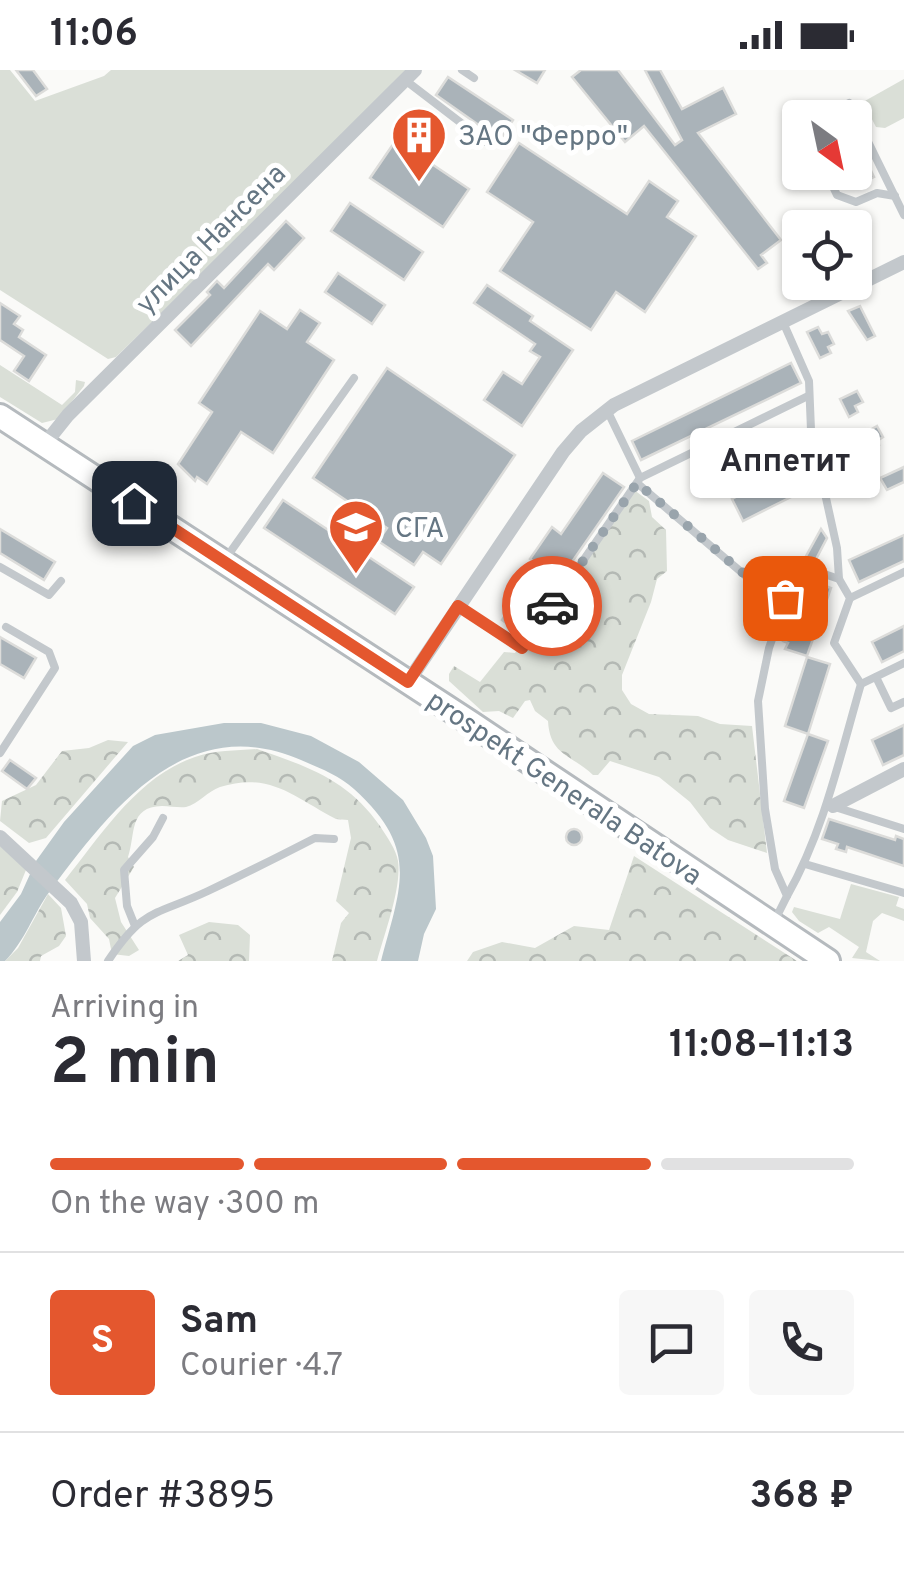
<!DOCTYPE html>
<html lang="en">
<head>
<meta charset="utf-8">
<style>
  :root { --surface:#fff; --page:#f7f7f7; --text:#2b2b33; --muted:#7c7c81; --line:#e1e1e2; --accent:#e4572e }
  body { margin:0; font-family:Overpass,sans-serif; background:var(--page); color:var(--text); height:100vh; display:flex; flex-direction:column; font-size:38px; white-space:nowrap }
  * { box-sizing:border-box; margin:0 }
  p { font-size:32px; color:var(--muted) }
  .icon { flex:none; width:55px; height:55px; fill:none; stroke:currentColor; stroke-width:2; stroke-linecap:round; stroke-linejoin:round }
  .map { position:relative; height:891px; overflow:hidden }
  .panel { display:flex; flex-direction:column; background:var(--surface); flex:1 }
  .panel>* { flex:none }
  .needle { width:65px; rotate:147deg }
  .buttons { position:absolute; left:782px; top:30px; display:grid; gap:20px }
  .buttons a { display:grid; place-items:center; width:90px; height:90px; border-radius:10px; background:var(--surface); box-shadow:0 2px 8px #0004; font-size:50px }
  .pin { position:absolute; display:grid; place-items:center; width:85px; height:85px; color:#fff; margin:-42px; border-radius:20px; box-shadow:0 5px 15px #0006 }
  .courier { position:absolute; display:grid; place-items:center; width:100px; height:100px; margin:-50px; border:8px solid #e4572e; border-radius:50%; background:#fff; color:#222; box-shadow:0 2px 12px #0007 }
  .bubble { position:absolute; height:70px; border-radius:10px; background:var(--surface); box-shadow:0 2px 8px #0004; font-size:32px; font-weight:700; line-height:70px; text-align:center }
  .summary em { font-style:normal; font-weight:700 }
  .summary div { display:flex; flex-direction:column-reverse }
  .summary { display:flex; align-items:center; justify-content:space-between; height:170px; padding:0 50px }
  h1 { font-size:65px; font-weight:700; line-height:75px }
  .bar { display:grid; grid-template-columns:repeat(4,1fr); gap:15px 10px; align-content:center; height:120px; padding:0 50px }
  .bar i { height:12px; border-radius:8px; background:var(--line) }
  .bar .active { background:var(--accent) }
  .bar p { grid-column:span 4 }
  .line { display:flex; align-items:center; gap:25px; padding:0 50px; border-top:2px solid var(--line) }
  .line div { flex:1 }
  .round { display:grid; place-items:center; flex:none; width:105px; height:105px; border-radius:10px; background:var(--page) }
  .status { display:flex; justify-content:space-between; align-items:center; height:70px; padding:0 50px; background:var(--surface); direction:ltr }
  .status svg { height:28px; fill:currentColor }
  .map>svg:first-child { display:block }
  .green { fill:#dadfd7 }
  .forest { fill:url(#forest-crowns) }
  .water { fill:#bbc7cb }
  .building { fill:#aab3b9; stroke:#dcdcda; stroke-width:2.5 }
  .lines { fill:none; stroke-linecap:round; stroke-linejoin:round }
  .primary-casing { stroke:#b5babe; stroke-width:28 }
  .service { stroke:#c3c8cc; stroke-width:8 }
  .minor { stroke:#c3c8cc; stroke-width:14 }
  .primary { stroke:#fff; stroke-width:22 }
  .done { stroke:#99a4ac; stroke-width:10; stroke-dasharray:0 18 }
  .route { stroke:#e4572e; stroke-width:12 }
  .labels { text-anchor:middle; stroke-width:10; stroke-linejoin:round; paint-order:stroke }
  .poi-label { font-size:28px; fill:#657683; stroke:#fff; text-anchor:start }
  .street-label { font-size:28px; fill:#657683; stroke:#fff }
</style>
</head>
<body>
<div class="status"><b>11:06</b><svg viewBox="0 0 49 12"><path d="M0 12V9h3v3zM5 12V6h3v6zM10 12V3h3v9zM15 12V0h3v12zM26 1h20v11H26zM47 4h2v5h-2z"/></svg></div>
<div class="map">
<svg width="904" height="891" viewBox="0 0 904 891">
  <defs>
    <pattern id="forest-crowns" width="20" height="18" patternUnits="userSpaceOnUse" patternTransform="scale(2.5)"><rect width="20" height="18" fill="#dadfd7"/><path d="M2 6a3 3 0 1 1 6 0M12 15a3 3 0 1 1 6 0" fill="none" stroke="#b4b9b4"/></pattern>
  </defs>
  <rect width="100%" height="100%" fill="#fafaf8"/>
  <g class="green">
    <path d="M0,0H10L35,31L104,6L111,0H410L116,287L108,289L0,220Z"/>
    <path d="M904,9V48L885,58L876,57L863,32Z"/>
    <path d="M0,295L62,335L75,322L76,310L85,312L84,316L58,349L42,353L0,327Z"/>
    <path d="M851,814L899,827L896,836L904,839V851L882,843L873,851L866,882L880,891L852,888L859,877L829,857L818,863L799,851L792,842L794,837L840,849Z"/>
  </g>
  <g class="forest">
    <path d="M630,417L649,431L652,447L666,460L667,501L657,509L651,532L622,605V620L631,634L649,644L698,646L720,654L752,656L767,783L728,770L710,758L690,732L659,707L610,691L598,705H593C571,684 550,686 548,651L535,641L530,630L525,631L513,648L499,641L483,642L449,611V604L454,596L480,612L504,582L515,583Z"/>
    <path d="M108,670L128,672L46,768L29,773L0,751L2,731L36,715L62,681L89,678Z"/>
    <path d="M257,679C309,697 348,710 380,756C387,767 396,779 398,791C402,817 384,865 377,891H332L341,853L349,843L336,831L351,768L348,750L336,749C295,728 270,701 220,717C208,721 198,734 186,737C179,738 170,736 162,736C128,737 136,764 128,787L134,797L115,828L121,852L139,880L129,886L112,884L109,869L90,848L87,834L65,810C101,765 138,706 195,687C215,680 236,681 257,679Z"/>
    <path d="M0,776L26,800L17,822L0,845Z"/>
    <path d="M634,786L797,891H467L473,882L502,872L535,878L574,856L609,860Z"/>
    <path d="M48,824L61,838L66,866L59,876L41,886L40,891H5L18,878Z"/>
    <path d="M209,852L238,855L250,865L249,891H178L188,885L179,865Z"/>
  </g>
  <path class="water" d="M224,653H261L311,666L359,692L403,730L426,768L433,786L436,839L424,864L418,891H381C401,815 420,779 354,719C339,705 319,698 301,690C186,640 111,739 50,821C33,844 25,871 5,891H0V852L21,824L36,791L64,752L133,676L155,665Z"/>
  <g class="building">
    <path d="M16,0H33L47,19L36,26Z"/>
    <path d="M515,0H545L537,13Z"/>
    <path d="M581,0H618L675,75L682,70L645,0H660L682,39L723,18L736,44L698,63L781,170L761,185L767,193L758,199L644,56L625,72L572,7Z"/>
    <path d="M448,7L513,50L500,70L436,25Z"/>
    <path d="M855,68L874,107L854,117L847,102H855Z"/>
    <path d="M396,70L469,119L443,157L370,108Z"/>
    <path d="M519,73L627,144L649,111L678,131L667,147L696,166L645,242L616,222L591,260L500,201L533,152L487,122Z"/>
    <path d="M350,133L423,182L404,210L331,161Z"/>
    <path d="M286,151L304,168L274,200L268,194L191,276L175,260L210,225L207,222L217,211L224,218Z"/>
    <path d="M338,203L385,235L372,254L325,222Z"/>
    <path d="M487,215L533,246L530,251L573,280L522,356L484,330L503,302L522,314L540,287L530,281L535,274L474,233Z"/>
    <path d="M0,233L20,246L14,254L23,260L19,267L46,285L29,311L14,301L24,286L0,270Z"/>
    <path d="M860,236L875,266L867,270L848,241Z"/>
    <path d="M300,240L320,253L307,272L334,290L273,383L241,362L207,414L197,407L195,411L178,394L212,342L199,333L260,241L287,259Z"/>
    <path d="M818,257L822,264L828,262L834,274L828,277L831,283L820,288L807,262Z"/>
    <path d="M791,293L801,313L641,390L632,371Z"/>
    <path d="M387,298L515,385L441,494L423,482L414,495L378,471L387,458L313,408Z"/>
    <path d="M857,321L863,332L855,336L858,342L849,347L840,329Z"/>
    <path d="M877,356L883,367L877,371L879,375L868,381L860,366Z"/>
    <path d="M795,396L807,419L743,451L732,429Z"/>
    <path d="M904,397V412L887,420L880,408Z"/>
    <path d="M603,403L624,417L522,564L502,550L540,496L530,489L552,457L561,464Z"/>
    <path d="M283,430L414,517L395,544L264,458Z"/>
    <path d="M0,459L55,492L44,510L0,483Z"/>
    <path d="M821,459L827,468L814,493L805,488Z"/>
    <path d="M904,465V491L859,512L849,490Z"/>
    <path d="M809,510L831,518L807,586L785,579L788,573L783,571L801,519L805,521Z"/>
    <path d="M904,556V581L882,592L872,572Z"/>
    <path d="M0,567L36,588L24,608L0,594Z"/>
    <path d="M807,587L830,594L808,664L785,656Z"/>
    <path d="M904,655V685L883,695L872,670Z"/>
    <path d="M808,664L828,671L804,738L784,731Z"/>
    <path d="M10,690L36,708L27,719L2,701Z"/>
    <path d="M829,749L895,770L896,766L904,769V796L847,777L846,782L836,779L838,774L822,769Z"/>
    <circle cx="574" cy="767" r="8"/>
  </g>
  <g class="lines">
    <g class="primary-casing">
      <path id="primary" d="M0,346L471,653L828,891"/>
    </g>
    <g class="service">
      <path d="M462,0L474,8"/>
      <path d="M405,10L486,72"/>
      <path d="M820,48L849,33L904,145"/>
      <path d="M826,102L837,125L856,132L877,123L895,126"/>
      <path d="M783,252L809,311L811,360L837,478L839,509"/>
      <path d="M607,340L640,408L808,326"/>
      <path d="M637,413L782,537"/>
      <path d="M226,488L354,308"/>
      <path d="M0,497L49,525L61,511"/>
      <path d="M850,528L904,502"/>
      <path d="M458,536L523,578L640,408"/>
      <path d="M876,607L891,638L904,632"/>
      <path d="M0,683L55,598L49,582L6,557"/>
      <path d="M835,737L904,759"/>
      <path d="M805,794L904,823"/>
      <path d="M787,826C824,761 840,686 861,614L904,593"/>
      <path d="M775,850L787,826L775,799L765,739L758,631L769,578L798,495L839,509L850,528L834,573L861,614"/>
      <path d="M135,856L127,836L124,800L153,767L163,748"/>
      <path d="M108,891C144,837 155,846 208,821C244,804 280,786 315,768L334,769"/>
    </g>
    <g class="minor">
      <path d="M44,375L68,345L415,0"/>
      <path d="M408,612L563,382L581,361L614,335L904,192"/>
      <path d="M833,736L904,699"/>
      <path d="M0,767L71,833L81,852L84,891"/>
    </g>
    <use href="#primary" class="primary"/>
  </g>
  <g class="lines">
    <path class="done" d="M552,536L637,413L782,536L785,528"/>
    <path class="route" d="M134,433L408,612L458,536L522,578L552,536"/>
  </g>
  <defs>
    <g id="building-pin" transform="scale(2.875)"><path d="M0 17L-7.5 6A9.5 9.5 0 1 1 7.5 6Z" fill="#e4572e" stroke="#fff"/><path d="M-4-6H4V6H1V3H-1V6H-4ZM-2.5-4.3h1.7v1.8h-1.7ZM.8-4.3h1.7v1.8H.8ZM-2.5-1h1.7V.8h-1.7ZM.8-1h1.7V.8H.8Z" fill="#fff"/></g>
    <g id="university-pin" transform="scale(2.875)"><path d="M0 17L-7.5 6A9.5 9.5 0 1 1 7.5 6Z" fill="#e4572e" stroke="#fff"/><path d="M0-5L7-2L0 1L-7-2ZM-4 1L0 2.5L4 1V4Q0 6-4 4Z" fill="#fff"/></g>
  </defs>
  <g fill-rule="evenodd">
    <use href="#building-pin" x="419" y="65"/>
    <use href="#university-pin" x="356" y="457"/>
  </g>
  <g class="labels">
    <g class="poi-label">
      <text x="458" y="75">ЗАО "Ферро"</text>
      <text x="395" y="467">СГА</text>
    </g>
    <g class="street-label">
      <text transform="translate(210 168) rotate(-45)" y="10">улица Нансена</text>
      <text transform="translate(565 717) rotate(34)" y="10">prospekt Generala Batova</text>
    </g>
  </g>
</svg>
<div class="buttons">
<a><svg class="needle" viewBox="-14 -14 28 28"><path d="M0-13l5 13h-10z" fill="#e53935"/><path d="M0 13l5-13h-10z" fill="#7c7c81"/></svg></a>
<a><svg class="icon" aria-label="locate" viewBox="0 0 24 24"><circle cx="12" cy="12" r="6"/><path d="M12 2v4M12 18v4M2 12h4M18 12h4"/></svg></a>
</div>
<div class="pin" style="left:785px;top:528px;background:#ea580c"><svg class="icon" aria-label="bag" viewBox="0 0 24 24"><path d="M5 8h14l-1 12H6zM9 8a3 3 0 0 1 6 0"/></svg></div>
<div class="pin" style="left:134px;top:433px;background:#1f2937"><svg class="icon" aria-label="home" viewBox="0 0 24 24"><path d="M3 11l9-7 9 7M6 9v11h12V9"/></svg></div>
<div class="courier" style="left:552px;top:536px"><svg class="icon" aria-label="car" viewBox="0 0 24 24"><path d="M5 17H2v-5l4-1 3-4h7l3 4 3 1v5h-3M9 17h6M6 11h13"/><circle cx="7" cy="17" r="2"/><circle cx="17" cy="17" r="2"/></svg></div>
<div class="bubble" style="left:690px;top:358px;width:190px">Аппетит</div>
</div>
<section class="panel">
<div class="summary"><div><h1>2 min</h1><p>Arriving in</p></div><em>11:08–11:13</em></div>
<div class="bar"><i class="active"></i><i class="active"></i><i class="active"></i><i></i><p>On the way · 300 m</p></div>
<div class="line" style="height:180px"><b class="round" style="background:var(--accent);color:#fff">S</b><div><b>Sam</b><p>Courier · 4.7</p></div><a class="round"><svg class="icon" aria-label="chat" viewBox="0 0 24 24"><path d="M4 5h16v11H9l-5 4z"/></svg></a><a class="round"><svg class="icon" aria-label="phone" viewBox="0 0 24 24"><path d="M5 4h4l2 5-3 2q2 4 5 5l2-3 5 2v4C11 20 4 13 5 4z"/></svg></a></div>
<div class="line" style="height:130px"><div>Order #3895</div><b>368 ₽</b></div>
</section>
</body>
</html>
